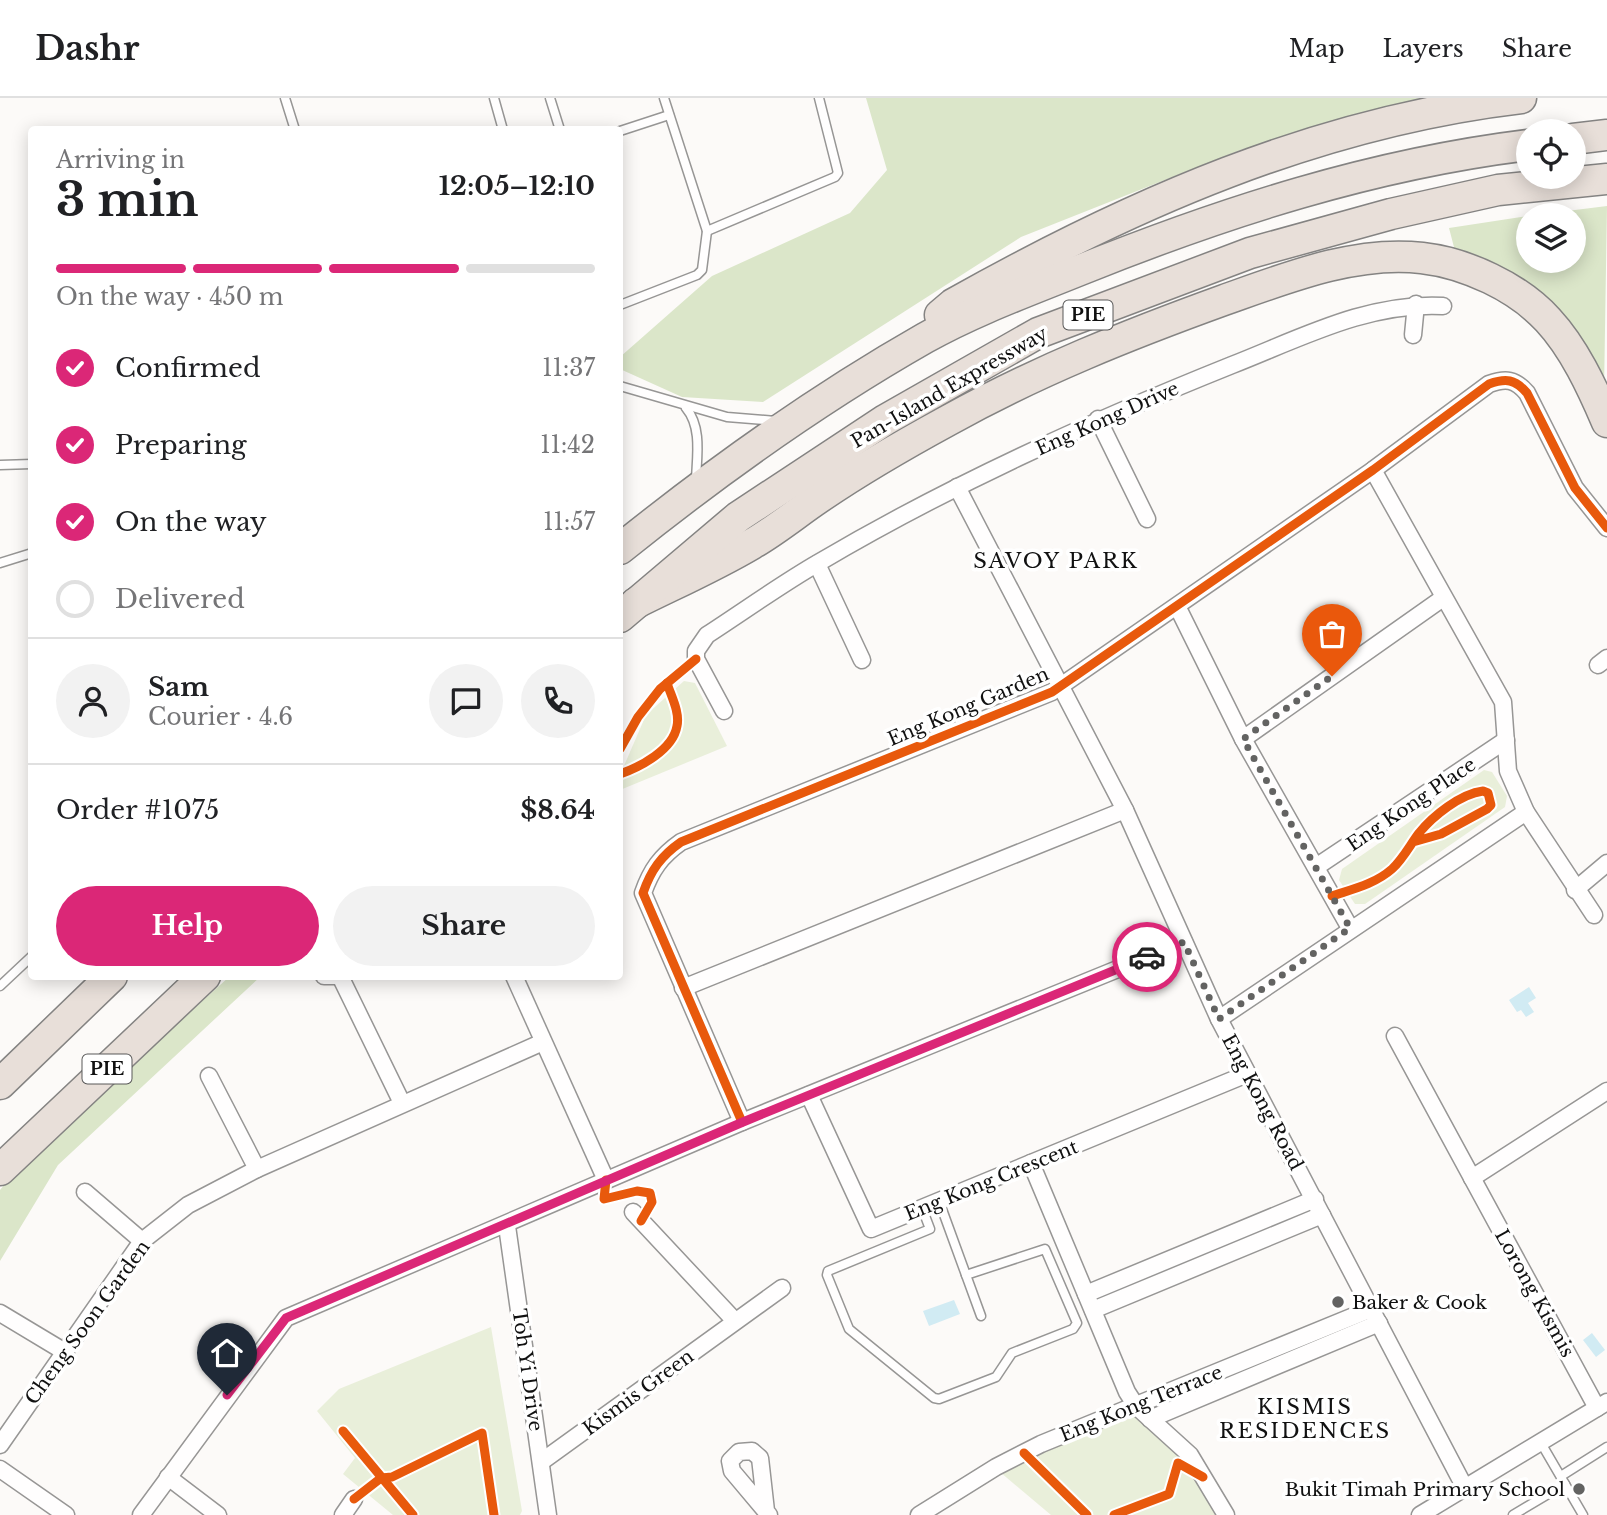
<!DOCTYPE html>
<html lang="en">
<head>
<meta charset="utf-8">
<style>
  :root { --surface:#fff; --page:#f2f2f2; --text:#202124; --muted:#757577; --line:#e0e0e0; --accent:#db2777 }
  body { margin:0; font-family:"Libre Baskerville",serif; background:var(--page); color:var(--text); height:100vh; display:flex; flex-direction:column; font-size:26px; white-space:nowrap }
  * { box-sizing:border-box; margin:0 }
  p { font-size:23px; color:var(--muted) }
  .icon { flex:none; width:38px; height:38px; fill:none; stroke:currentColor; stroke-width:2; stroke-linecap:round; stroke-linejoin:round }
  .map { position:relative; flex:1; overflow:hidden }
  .side { position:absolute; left:28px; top:28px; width:595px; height:854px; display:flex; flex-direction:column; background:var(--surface); border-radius:7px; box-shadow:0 4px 18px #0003 }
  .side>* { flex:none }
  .buttons { position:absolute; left:1516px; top:21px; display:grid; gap:14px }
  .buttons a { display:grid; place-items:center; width:70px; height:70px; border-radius:50%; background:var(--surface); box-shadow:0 4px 18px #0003; font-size:35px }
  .pin { position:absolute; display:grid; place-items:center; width:60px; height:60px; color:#fff; margin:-72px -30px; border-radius:50% 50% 50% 0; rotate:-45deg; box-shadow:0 0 7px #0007 }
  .pin .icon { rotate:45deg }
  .courier { position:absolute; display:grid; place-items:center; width:70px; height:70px; margin:-35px; border:5px solid #db2777; border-radius:50%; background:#fff; color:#222; box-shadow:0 2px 9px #0007 }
  .head em { font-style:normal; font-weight:700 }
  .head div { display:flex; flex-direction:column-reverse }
  .head { display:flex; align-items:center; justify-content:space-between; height:119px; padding:0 28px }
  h1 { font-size:46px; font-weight:700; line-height:52px }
  .bar { display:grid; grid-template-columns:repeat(4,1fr); gap:10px 7px; align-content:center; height:84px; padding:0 28px }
  .bar i { height:9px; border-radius:5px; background:var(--line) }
  .bar .selected { background:var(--accent) }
  .bar p { grid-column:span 4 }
  .line { display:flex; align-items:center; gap:18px; padding:0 28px; border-top:2px solid var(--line) }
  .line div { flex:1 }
  .round { display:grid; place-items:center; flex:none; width:74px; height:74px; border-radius:37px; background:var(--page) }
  ol { padding:0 28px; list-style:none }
  li { display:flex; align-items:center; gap:21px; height:77px }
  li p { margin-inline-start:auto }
  li .icon { padding:7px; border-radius:50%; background:var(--accent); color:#fff; stroke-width:4 }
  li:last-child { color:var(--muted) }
  li i { width:38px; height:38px; border:4px solid var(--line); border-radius:50% }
  .action { display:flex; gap:14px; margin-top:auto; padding:14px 28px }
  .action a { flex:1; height:80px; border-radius:42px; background:var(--accent); color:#fff; font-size:28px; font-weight:700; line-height:80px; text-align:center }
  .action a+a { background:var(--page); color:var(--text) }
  header { display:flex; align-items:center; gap:42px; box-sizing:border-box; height:98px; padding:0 35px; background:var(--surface); border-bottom:2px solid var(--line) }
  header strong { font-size:33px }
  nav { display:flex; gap:38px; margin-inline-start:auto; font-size:24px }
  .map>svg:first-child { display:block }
  .green { fill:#e9efda }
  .forest { fill:#dbe6c9 }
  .water { fill:#d1ebf3 }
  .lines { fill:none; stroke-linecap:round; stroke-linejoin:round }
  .service-casing { stroke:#979695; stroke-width:11 }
  .minor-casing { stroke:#979695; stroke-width:19 }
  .motorway-casing { stroke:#848382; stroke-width:33 }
  .service { stroke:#fffefe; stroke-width:8 }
  .minor { stroke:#fffefe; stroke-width:16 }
  .motorway { stroke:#e8dfd9; stroke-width:30 }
  .cycleway-casing { stroke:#fff; stroke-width:13 }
  .cycleway { stroke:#e8590c; stroke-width:9 }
  .done { stroke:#636362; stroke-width:7; stroke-dasharray:0 12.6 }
  .route { stroke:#db2777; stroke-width:9 }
  .poi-dot { fill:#636362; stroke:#fff; stroke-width:2.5 }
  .labels { text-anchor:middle; stroke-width:7; stroke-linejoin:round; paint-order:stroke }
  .shield { fill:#fff; stroke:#585858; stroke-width:2 }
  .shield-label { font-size:18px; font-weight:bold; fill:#111 }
  .street-label { font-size:19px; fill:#111; stroke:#fff }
  .poi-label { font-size:19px; fill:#111; stroke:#fff; text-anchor:start }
  .neighbourhood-label { font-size:21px; letter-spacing:2px; fill:#111; stroke:#fff }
</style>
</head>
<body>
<header>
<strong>Dashr</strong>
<nav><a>Map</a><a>Layers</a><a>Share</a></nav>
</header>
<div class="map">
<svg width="1607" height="1417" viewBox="0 0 1607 1417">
  <rect width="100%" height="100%" fill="#fcfaf8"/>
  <g class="green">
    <path d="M684,583L695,585L727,648L620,692V677L646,617Z"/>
    <path d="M1484,672L1492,674L1507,698L1505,709L1365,806H1355L1339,782L1342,771Z"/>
    <path d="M491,1229L522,1413L520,1417H393L343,1376L355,1360L317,1313L339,1291Z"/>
    <path d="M1135,1308L1186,1354L1224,1417H1051L994,1369Z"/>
  </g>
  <g class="forest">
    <path d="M866,0H1470L1243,51L1021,139L763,304L682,299L620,271V259L712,178L850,115L887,72Z"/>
    <path d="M1607,108L1604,294L1455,153L1449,130L1528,118V163H1573V117H1535Z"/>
    <path d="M229,879H260L58,1067L0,1163V1092L24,1063Z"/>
  </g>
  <g class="water">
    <path d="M1529,889L1536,900L1528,905L1534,914L1526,919L1521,912L1517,914L1509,902Z"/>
    <path d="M954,1202L960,1216L929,1228L923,1213Z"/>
    <path d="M1592,1235L1605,1252L1596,1259L1583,1242Z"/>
  </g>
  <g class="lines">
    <g class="service-casing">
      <g id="service">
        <path d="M285,0L295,32"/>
        <path d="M494,0L503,32"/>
        <path d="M550,0L560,32"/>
        <path d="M620,33L669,17"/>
        <path d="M707,133L835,79L838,75L819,0"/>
        <path d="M620,207L697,177L702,172L707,133L664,0"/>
        <path d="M620,288L727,319L776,323"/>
        <path d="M686,310C702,329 697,358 696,381"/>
        <path d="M0,367L32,366"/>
        <path d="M0,465L32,455"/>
        <path d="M0,888L32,858"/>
        <path d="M939,1103L981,1218"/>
        <path d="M922,1110L930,1131L828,1173L827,1177L849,1231L934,1300L939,1301L996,1279L1012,1255L1073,1231L1077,1225L1045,1151L966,1177"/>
        <path d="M1541,1345L1583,1417"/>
        <path d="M1561,1378L1607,1349"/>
        <path d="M1513,1417L1565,1386"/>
      </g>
    </g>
    <g class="minor-casing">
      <g id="minor">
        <path d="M1413,237L1416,206"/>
        <path d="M1098,321L1147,421"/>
        <path d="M1373,372L1503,604L1508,673L1526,714L1594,817"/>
        <path d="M957,389L1125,712L1219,921L1465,1390"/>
        <path d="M817,466L862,562"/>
        <path d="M1178,510L1243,641L1350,830"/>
        <path d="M1598,567L1607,560"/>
        <path d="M724,613L696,561V553L707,537C744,513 780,487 818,465C950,387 1090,324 1232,267C1301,240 1368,204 1443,208"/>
        <path d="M1243,641L1443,500"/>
        <path d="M1316,769L1506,642"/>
        <path d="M1575,792L1607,765"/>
        <path d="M324,878H338"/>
        <path d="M340,878L402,1005"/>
        <path d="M514,878L606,1082"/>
        <path d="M683,890L1125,712"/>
        <path d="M1219,921L1526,714"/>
        <path d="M1395,938L1597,1310"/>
        <path d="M209,978L257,1071"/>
        <path d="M809,997L871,1131L1247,976"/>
        <path d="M742,1024L643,795C651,772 661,758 681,744L1052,594L1373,372L1489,286C1506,280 1515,281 1527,295L1575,390L1607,430"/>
        <path d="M1031,1065L1127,1294L1136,1308L1190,1357L1226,1417"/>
        <path d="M1472,1080L1607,993"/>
        <path d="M85,1094L142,1143"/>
        <path d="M633,1114L735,1223"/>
        <path d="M507,1128L548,1417"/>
        <path d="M1086,1196L1315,1101"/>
        <path d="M1093,1212L1322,1117"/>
        <path d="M0,1215L65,1254"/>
        <path d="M1150,1321L1379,1225"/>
        <path d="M0,1347L142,1143L188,1107L257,1071L543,944"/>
        <path d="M541,1364L782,1190"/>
        <path d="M0,1371L66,1417"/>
        <path d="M168,1379L218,1417"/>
        <path d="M766,1413L760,1360L752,1353L739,1354L730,1363L732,1373L769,1417"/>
        <path d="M141,1417L286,1220L742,1024L1184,844"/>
        <path d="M343,1417L354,1401"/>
        <path d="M919,1417L996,1369L1041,1346L1371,1211"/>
        <path d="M1420,1417L1607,1304"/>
      </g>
    </g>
    <g class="motorway-casing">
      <g id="motorway">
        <path d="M1573,41L1607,37"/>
        <path d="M940,217L953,206C1131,106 1317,24 1521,0"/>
        <path d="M620,451C717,373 816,302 925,240C973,213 1028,193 1080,172C1224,114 1373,66 1528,47"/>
        <path d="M636,505C674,486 715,468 752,446C773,434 793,418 813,404C856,374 903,347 949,322C1037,273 1130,236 1224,202C1286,180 1356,152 1422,160C1466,165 1518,189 1548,222C1574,250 1592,289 1607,324"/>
        <path d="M620,519L738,419L885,322L1038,235L1250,155L1391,116L1498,92L1607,81"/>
        <path d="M0,986L112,878"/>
        <path d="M0,1072L205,878"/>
      </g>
    </g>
    <use href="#service" class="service"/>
    <use href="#minor" class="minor"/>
    <use href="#motorway" class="motorway"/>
    <g class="cycleway-casing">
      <g id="cycleway">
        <path d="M620,651L638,619L660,591L696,561"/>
        <path d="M620,676C640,669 673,652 677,628C680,614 671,598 667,585"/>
        <path d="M1332,798C1353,791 1375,786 1392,771C1403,761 1410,747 1419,735C1433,718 1460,696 1483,693L1488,695L1491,707L1487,711L1441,736L1413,744"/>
        <path d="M742,1024L643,795C651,772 661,758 681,744L1052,594L1373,372L1489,286C1506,280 1515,281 1527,295L1575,390L1607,430"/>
        <path d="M606,1082L604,1101L637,1093L650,1095L652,1104L641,1123"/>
        <path d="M343,1333L413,1417"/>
        <path d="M1024,1355L1087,1417"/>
        <path d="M354,1401L381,1380L392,1379L482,1335L494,1417"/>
        <path d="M1114,1417L1169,1396L1178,1365L1203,1379"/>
      </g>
    </g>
    <use href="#cycleway" class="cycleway"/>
  </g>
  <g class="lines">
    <path class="done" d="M1147,859L1184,844L1219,921L1350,830L1243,641L1332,578"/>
    <path class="route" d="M227,1297L286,1220L743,1024L1147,859"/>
  </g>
  <g class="poi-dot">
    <circle cx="1338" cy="1204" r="7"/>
    <circle cx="1579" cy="1391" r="7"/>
  </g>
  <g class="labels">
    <g class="shield">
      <rect x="1063.5" y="202.5" width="49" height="29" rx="5"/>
      <rect x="82.5" y="956.5" width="49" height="29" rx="5"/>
    </g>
    <g class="shield-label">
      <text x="1088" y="223">PIE</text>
      <text x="107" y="977">PIE</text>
    </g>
    <g class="street-label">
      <text transform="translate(949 289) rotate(-30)" y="7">Pan-Island Expressway</text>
      <text transform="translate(1107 320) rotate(-24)" y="7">Eng Kong Drive</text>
      <text transform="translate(968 608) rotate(-23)" y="7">Eng Kong Garden</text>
      <text transform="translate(1411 706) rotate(-34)" y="7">Eng Kong Place</text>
      <text transform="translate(1263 1004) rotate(62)" y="7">Eng Kong Road</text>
      <text transform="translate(991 1082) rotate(-22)" y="7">Eng Kong Crescent</text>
      <text transform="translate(1535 1195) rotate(61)" y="7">Lorong Kismis</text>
      <text transform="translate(87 1224) rotate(-54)" y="7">Cheng Soon Garden</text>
      <text transform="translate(528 1272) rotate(82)" y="7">Toh Yi Drive</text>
      <text transform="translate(638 1294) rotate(-36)" y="7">Kismis Green</text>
      <text transform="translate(1141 1305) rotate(-22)" y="7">Eng Kong Terrace</text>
    </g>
    <g class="poi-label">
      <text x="1352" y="1211">Baker &amp; Cook</text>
      <text x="1565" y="1398" text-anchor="end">Bukit Timah Primary School</text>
    </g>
    <g class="neighbourhood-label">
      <text x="1056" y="470">SAVOY PARK</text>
      <text x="1305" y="1316">KISMIS<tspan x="1305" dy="24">RESIDENCES</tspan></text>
    </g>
  </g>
</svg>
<div class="buttons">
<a><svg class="icon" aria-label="locate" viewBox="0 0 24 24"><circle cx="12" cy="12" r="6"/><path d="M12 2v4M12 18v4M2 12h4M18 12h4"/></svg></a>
<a><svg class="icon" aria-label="layers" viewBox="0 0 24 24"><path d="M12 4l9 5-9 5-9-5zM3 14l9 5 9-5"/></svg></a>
</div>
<div class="pin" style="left:1332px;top:578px;background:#ea580c"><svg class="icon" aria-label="bag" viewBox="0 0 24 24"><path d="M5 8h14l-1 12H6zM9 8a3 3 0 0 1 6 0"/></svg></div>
<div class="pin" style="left:227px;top:1297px;background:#1f2937"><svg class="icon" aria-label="home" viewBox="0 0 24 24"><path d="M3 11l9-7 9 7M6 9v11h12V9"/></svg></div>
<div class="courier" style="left:1147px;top:859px"><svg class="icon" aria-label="car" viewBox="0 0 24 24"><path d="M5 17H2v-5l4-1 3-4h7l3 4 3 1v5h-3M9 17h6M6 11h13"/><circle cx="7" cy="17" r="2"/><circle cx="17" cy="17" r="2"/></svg></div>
<section class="side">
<div class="head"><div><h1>3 min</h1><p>Arriving in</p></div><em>12:05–12:10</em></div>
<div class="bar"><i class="selected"></i><i class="selected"></i><i class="selected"></i><i></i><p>On the way · 450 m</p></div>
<ol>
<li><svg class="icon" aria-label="check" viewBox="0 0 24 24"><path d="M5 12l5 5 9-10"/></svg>Confirmed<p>11:37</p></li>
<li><svg class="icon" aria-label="check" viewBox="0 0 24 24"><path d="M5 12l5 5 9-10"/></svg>Preparing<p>11:42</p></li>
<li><svg class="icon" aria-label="check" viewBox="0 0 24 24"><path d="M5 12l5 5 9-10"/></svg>On the way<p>11:57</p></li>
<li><i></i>Delivered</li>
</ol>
<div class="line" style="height:126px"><a class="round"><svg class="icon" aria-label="person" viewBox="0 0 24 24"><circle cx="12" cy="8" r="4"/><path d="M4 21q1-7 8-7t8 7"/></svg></a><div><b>Sam</b><p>Courier · 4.6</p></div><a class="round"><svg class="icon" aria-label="chat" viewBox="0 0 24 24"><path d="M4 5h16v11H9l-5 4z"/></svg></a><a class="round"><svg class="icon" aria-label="phone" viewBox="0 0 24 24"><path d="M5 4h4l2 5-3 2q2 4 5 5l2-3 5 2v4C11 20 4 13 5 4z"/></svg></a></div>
<div class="line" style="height:91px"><div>Order #1075</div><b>$8.64</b></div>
<div class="action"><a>Help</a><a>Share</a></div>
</section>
</div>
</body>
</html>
